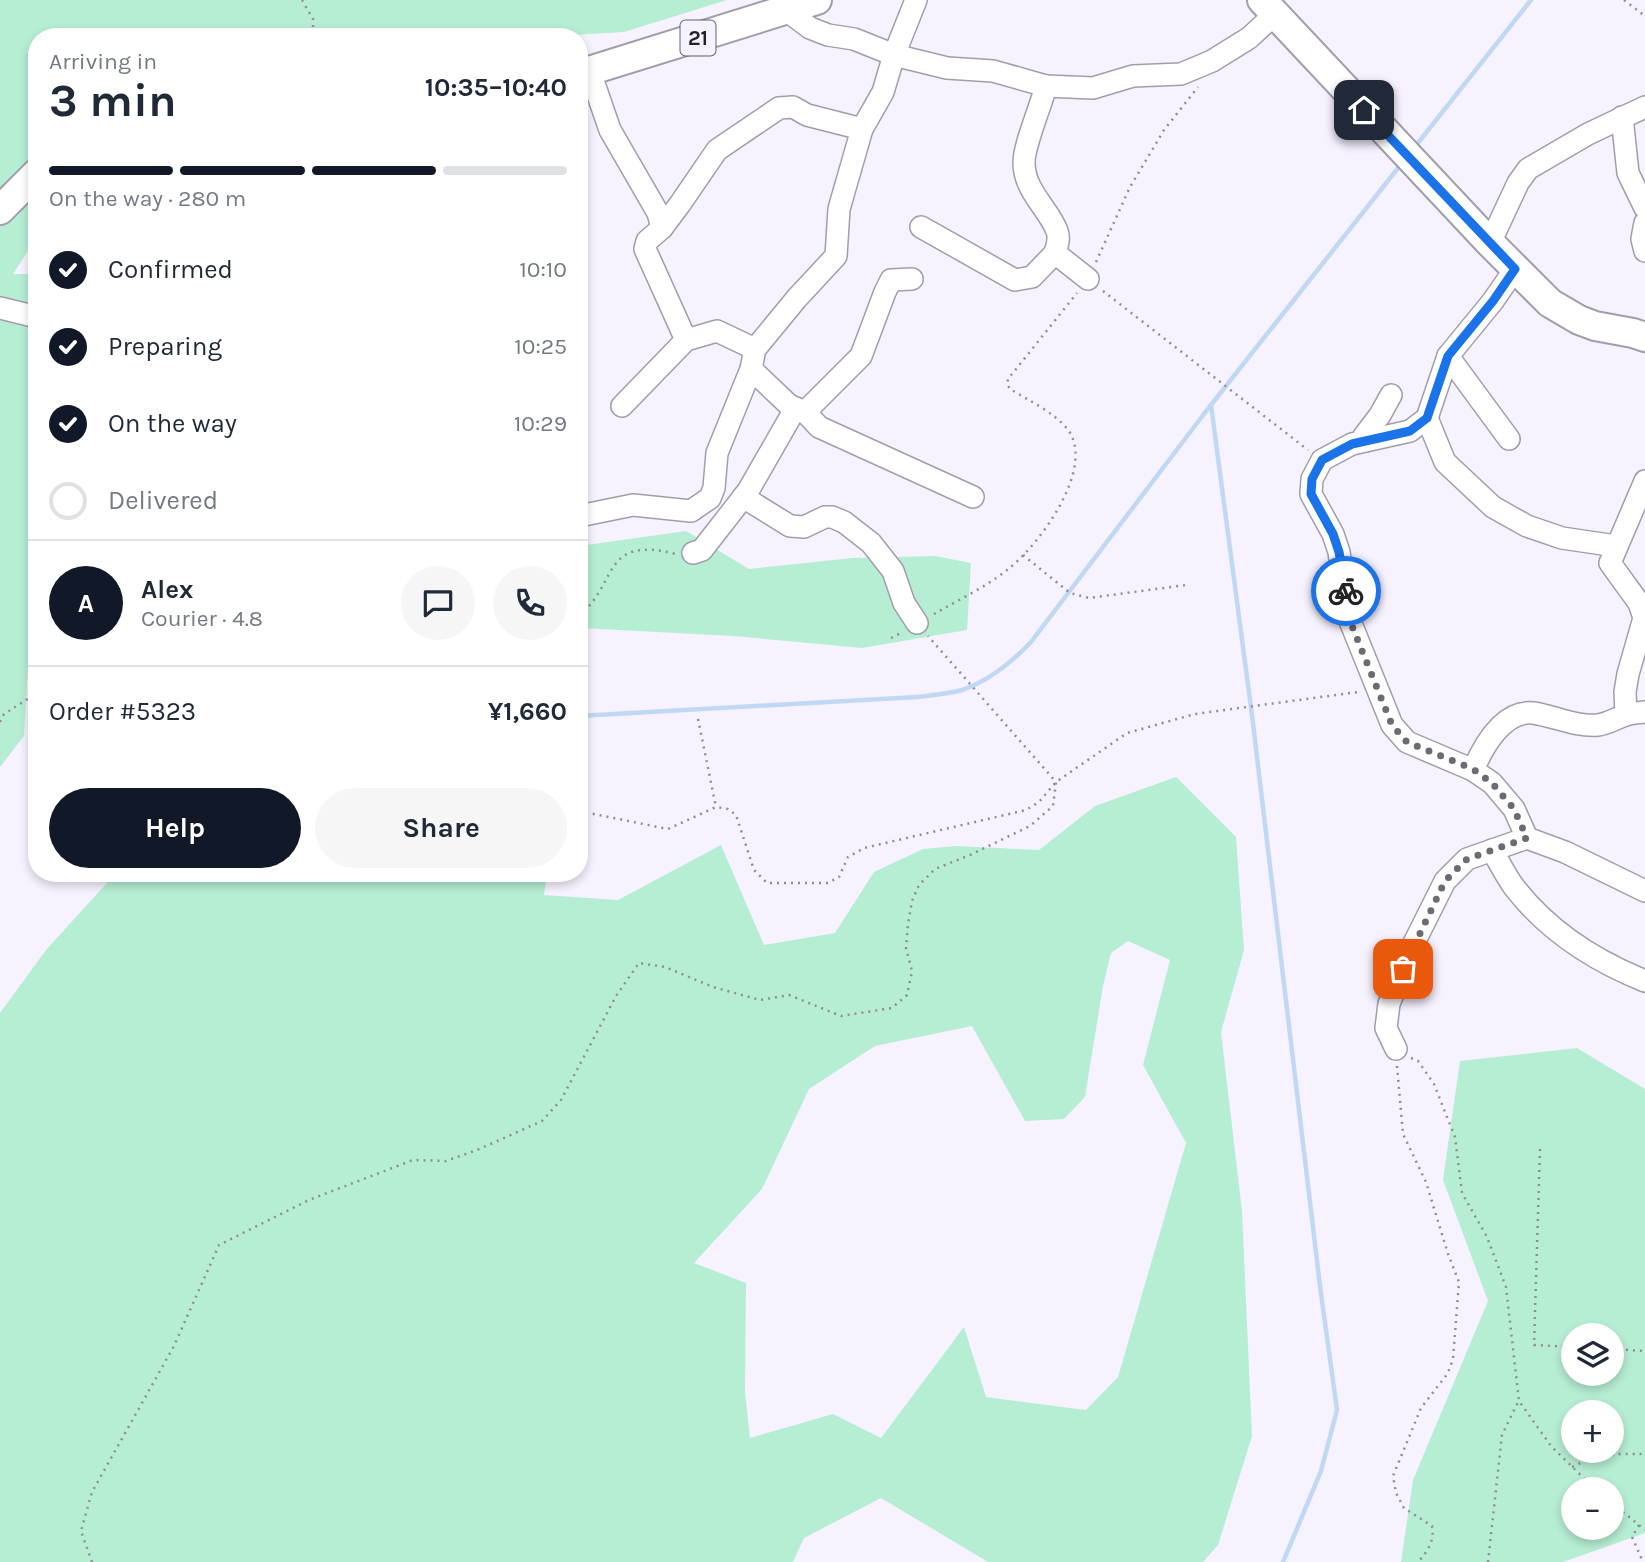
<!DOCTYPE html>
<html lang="en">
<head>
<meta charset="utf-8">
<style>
  :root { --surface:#fff; --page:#f6f6f7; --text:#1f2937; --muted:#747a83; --line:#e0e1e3; --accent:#111827 }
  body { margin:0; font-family:Karla,sans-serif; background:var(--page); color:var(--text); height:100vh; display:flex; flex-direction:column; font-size:26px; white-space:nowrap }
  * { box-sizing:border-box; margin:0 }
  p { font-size:23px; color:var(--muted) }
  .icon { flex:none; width:38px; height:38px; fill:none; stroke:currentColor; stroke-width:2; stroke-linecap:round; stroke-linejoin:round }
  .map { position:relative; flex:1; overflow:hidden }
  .details { position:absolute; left:28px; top:28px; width:560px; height:854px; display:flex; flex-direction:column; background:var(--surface); border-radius:28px; box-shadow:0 4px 10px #0003 }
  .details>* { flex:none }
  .controls { position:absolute; left:1561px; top:1323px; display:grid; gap:14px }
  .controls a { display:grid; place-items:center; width:63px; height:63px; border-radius:50%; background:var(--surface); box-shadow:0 4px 10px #0003; font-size:35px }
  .pin { position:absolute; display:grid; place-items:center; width:60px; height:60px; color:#fff; margin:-30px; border-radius:14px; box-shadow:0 4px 10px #0006 }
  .courier { position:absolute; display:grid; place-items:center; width:70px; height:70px; margin:-35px; border:5px solid #1a73e8; border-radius:50%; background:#fff; color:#222; box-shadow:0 2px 9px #0007 }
  .head em { font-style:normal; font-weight:700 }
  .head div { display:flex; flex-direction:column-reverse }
  .head { display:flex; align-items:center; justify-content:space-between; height:119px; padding:0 21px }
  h1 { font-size:46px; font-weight:700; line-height:52px }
  .bar { display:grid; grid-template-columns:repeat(4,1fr); gap:10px 7px; align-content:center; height:84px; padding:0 21px }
  .bar i { height:9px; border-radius:5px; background:var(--line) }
  .bar .on { background:var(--accent) }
  .bar p { grid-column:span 4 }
  .line { display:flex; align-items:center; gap:18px; padding:0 21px; border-top:2px solid var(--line) }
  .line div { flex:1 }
  .round { display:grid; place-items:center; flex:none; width:74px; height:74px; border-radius:37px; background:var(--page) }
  ol { padding:0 21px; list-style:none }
  li { display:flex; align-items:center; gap:21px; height:77px }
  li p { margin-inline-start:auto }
  li .icon { padding:7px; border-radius:50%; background:var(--accent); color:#fff; stroke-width:4 }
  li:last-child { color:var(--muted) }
  li i { width:38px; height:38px; border:4px solid var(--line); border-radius:50% }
  .cta { display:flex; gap:14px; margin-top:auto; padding:14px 21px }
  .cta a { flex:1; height:80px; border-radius:42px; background:var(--accent); color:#fff; font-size:28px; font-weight:700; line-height:80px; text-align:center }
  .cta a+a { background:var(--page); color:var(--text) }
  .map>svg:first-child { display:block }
  .green { fill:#b6eed3; fill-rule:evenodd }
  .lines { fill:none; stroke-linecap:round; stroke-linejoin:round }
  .stream { stroke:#c0d8f3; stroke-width:4.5 }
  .minor-casing { stroke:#a29dac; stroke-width:24 }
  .major-casing { stroke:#a29dac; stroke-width:32 }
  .path { stroke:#918d97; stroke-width:2.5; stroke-dasharray:2 5; stroke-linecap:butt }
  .minor { stroke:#fff; stroke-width:21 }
  .major { stroke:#fff; stroke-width:28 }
  .done { stroke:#6d6a73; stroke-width:7; stroke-dasharray:0 12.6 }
  .route { stroke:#1a73e8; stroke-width:9 }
  .labels { text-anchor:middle; stroke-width:5; stroke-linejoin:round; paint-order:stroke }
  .shield { fill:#f7f2ff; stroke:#636068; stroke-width:2 }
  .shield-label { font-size:21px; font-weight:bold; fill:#232127 }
</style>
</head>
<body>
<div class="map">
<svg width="1645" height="1562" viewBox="0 0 1645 1562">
  <rect width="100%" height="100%" fill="#f7f2ff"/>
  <g class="green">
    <path d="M0,0H727L624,32L542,37H37V237L13,274H37V612H31L24,736L0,767Z"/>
    <path d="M686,531L749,569L852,558L935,556L971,563L967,630L862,648L734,636L579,628V546Z"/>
    <path d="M1176,777L1236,837L1244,950L1221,1032L1242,1211L1252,1436L1218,1545L1203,1562H988L881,1498L804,1538L793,1562H0V1013L46,950L116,873H547L544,895L618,900L721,845L764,945L835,933L874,872L923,849L955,846L1039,850L1095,806ZM1128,941L1170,960L1143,1065L1186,1143L1118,1377L1086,1410L986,1397L964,1327L881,1438L833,1414L750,1438L745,1392L746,1283L694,1263L762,1189L809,1089L875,1046L972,1026L1025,1121L1064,1119L1085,1097L1103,986L1111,953Z"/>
    <path d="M1577,1048L1645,1089V1533L1563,1562H1401L1413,1480L1488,1301L1443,1180L1460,1061ZM1573,1335H1612V1374H1573ZM1612,1412V1451H1573V1412ZM1612,1489V1528H1573V1489Z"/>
  </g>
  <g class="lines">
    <g class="stream">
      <path d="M1414,148L1531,0"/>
      <path d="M579,716L917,697C931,695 948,694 962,690C989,681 1012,662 1031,642L1210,406"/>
      <path d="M1283,1562L1321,1471L1337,1410L1320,1286L1252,715L1211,405L1402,163"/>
    </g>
    <g class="minor-casing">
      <g id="minor">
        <path d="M786,10L810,28L828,35L854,39L894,55L947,68L993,71L1046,86L1093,88L1133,76L1181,74L1212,61L1249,38L1274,15"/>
        <path d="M590,72L610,130L658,213L662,228"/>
        <path d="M1046,86C1041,106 1023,147 1024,164C1025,192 1049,209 1057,231C1060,239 1057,246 1055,253L1088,279"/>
        <path d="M1622,117L1628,173L1645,208"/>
        <path d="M1645,223L1642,239L1645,251"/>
        <path d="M921,227L1015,280L1032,277L1055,253"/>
        <path d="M1490,243L1518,183L1528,169L1588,134L1645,107"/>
        <path d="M1515,269L1493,301L1448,356L1427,418L1410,431L1352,444L1322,460L1312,479L1311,494L1333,534L1339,552L1348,616L1392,725L1407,742L1473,770L1492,783L1514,809L1527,838"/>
        <path d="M0,308L37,317"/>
        <path d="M686,340L645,249L647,241L662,228L680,204L717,150L779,108L793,107L807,115L862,129"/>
        <path d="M1448,356L1509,439"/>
        <path d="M751,369L789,405L805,412L819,427L973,497"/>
        <path d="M622,406L686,340L717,331L755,349"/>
        <path d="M805,412L861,356L885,292L891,280L912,279"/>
        <path d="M1427,418L1445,462L1493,507L1527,526L1562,538L1616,546"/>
        <path d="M1365,441L1364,436L1380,415L1391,395"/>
        <path d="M743,497L790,526L804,527L825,517H832L844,522L871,543L893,571L904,603L917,623"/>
        <path d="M579,516L633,505L691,511L710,498L714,488L717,453L751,369L755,349L797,298L836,256L839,209L862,129L883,92L894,55L916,0"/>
        <path d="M693,553L702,550L748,491L795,409"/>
        <path d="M1626,715L1625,692L1628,674L1644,618L1639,603L1610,563L1645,481"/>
        <path d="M1473,770C1483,747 1503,710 1533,713C1555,716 1575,727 1598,725C1607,724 1615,719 1623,716C1630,713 1638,713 1645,712"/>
        <path d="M1492,850C1499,862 1506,876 1514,887C1548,931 1595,961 1645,981"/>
        <path d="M1396,1049L1386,1028L1389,1004L1410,951L1445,881L1467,859L1527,838L1565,852L1645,891"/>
      </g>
    </g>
    <g class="major-casing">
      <g id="major">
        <path d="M1262,0L1490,243L1550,303L1579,320L1595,326L1633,333L1645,337"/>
        <path d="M579,74L817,0"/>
        <path d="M0,210L37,173"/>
      </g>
    </g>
    <g class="path">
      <path d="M302,0L313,19V37"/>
      <path d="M1624,0L1645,16"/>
      <path d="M1096,262L1130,187L1164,130L1198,87"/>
      <path d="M1103,291L1308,450"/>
      <path d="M1023,555L1070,593L1089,598L1186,585"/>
      <path d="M934,614C960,599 990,585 1012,566C1041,541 1087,478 1073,439C1066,418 1028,400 1010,389L1007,384L1008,379L1077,293"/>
      <path d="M579,616C619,583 601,535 676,554"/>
      <path d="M891,638L901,633"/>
      <path d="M698,719L716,807"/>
      <path d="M0,722L4,714L37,693"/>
      <path d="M579,811L668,829L716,807L728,809L736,815L754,870L767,883H828L839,877L848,857L864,848L1026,810L1039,802L1056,782L1127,733L1195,714L1358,692"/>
      <path d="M1411,1058L1418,1061L1434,1084L1445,1112L1455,1137L1462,1193L1487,1237L1506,1287L1519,1401L1551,1446L1595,1489"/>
      <path d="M1397,1066L1403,1134L1426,1182L1448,1254L1459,1282L1453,1359L1448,1373L1421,1408L1393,1476L1396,1493L1404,1508L1432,1526C1435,1541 1427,1552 1418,1562"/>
      <path d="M1540,1149L1534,1345L1573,1347"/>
      <path d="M1612,1349L1645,1351"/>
      <path d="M1572,1467C1602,1452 1613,1454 1645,1454"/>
      <path d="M1612,1503L1645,1530"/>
      <path d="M1639,1525L1632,1537L1643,1562"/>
      <path d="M92,1562L81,1531L92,1492L174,1346L219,1245L309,1200L413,1160L446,1161L477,1150L542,1121L561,1100L616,996L639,963L665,967L713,987L760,1000L789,995L841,1016L892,1008L907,995L912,971L906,948L908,924L912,901L919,885L935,869L970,855L1030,826L1053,806L1056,782L928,636"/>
      <path d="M1488,1562L1502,1435L1518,1402"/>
    </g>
    <use href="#minor" class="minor"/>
    <use href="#major" class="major"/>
  </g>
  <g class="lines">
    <path class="done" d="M1346,591L1348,616L1392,725L1407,742L1473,769L1492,783L1514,809L1527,838L1467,859L1445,881L1403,969"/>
    <path class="route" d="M1346,591L1339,552L1333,534L1311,494L1312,479L1322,460L1352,444L1410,431L1427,418L1448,356L1493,301L1515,269L1364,110"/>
  </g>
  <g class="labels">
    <rect class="shield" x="680.5" y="20.5" width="35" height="35" rx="5"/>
    <g class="shield-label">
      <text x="698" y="45">21</text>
    </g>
  </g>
</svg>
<div class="controls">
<a><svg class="icon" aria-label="layers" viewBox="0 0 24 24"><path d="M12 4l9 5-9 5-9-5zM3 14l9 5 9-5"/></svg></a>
<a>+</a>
<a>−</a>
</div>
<div class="pin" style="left:1403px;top:969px;background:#ea580c"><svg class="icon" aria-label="bag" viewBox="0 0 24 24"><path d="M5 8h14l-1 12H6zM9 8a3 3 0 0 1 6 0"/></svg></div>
<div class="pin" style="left:1364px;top:110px;background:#1f2937"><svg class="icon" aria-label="home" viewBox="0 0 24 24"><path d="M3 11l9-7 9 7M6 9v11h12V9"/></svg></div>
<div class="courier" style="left:1346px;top:591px"><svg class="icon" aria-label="bike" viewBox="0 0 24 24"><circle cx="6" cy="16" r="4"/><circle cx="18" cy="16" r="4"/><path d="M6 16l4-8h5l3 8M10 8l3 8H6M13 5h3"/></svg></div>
<section class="details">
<div class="head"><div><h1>3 min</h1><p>Arriving in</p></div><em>10:35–10:40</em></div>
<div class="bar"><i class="on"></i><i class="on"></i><i class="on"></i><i></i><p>On the way · 280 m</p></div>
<ol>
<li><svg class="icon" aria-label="check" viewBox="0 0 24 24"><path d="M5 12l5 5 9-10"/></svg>Confirmed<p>10:10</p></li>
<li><svg class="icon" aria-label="check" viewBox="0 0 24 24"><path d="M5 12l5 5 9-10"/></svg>Preparing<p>10:25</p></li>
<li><svg class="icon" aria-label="check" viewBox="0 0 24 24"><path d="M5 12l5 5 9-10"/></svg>On the way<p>10:29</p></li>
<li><i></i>Delivered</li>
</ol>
<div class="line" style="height:126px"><b class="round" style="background:var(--accent);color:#fff">A</b><div><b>Alex</b><p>Courier · 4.8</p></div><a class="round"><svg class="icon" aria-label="chat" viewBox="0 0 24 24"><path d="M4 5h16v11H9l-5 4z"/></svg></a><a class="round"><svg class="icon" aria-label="phone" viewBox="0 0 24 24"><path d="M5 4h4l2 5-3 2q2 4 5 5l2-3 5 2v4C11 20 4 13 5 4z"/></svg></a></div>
<div class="line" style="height:91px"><div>Order #5323</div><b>¥1,660</b></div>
<div class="cta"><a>Help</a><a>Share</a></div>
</section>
</div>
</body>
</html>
